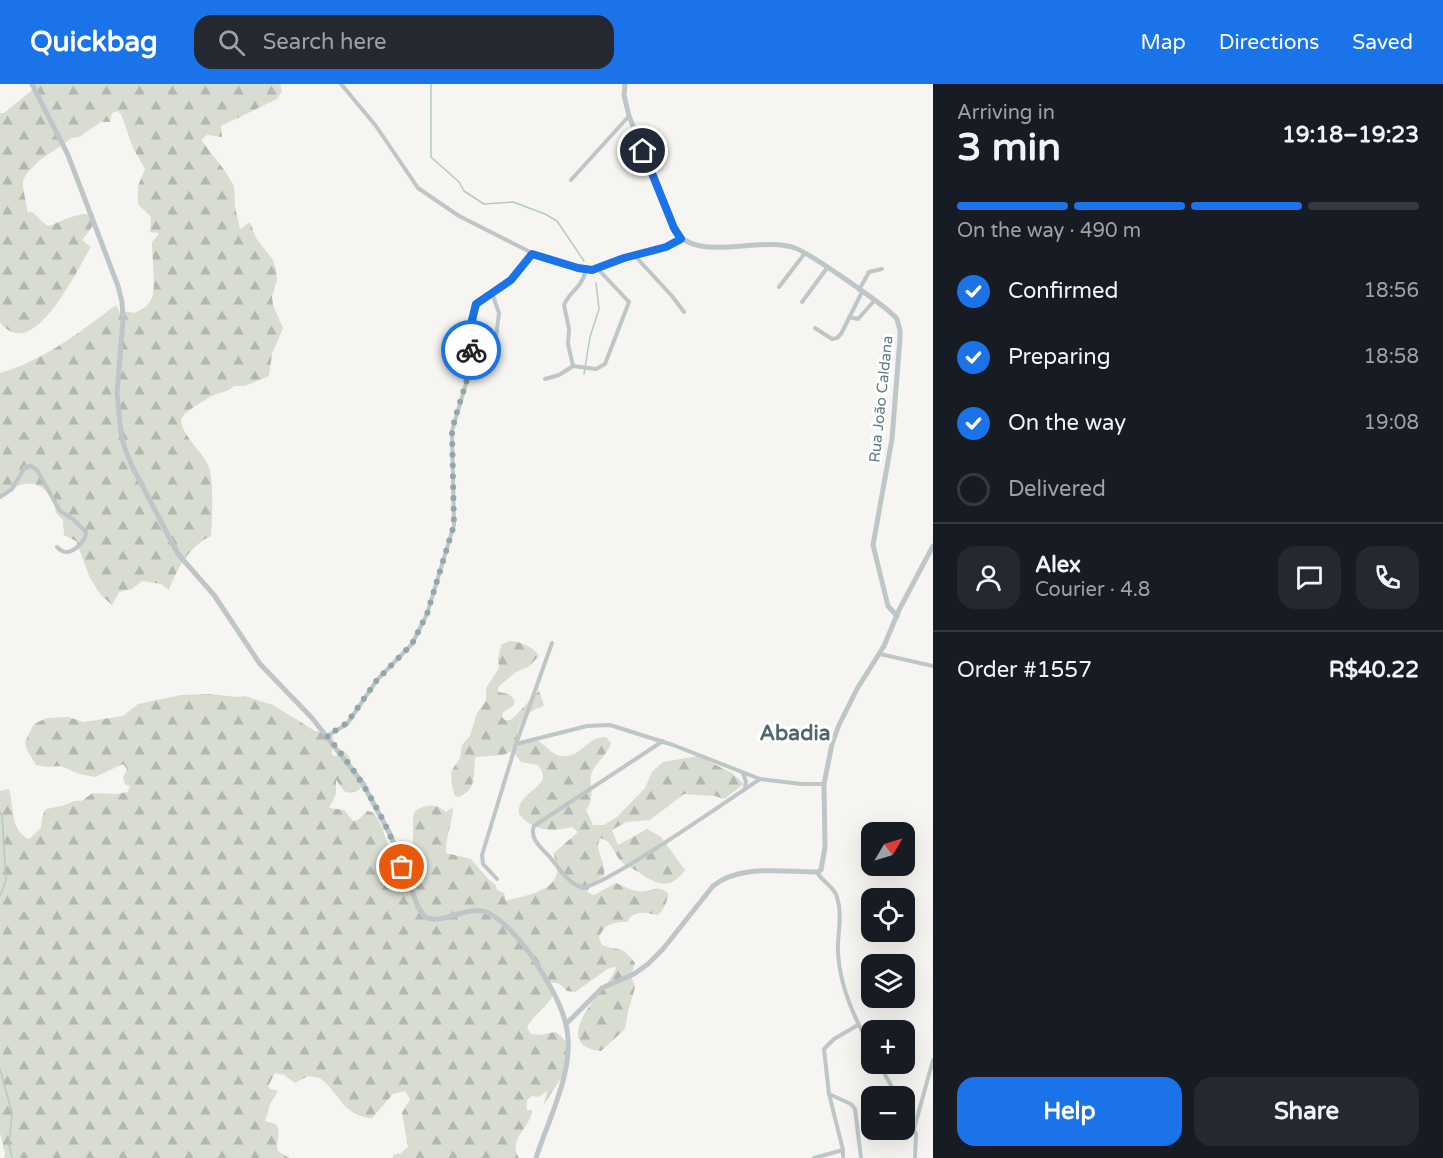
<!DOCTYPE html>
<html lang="en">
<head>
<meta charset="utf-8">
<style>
  :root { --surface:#171b24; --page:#242831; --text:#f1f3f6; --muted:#9ea1a6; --line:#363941; --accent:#1a73e8 }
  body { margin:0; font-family:"Varela Round",sans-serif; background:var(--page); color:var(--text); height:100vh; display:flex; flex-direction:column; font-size:22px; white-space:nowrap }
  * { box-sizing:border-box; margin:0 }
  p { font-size:20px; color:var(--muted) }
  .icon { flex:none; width:33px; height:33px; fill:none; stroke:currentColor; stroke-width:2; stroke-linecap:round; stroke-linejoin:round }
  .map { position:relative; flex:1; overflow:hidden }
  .side { display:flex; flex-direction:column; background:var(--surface); width:510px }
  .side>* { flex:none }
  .needle { width:39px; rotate:52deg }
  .buttons { position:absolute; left:861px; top:738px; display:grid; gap:12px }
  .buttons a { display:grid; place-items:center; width:54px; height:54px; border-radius:12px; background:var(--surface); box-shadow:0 6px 24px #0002; font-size:30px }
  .pin { position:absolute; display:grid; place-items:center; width:51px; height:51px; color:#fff; margin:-26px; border:3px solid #fff; border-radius:50%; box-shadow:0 2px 6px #0007 }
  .courier { position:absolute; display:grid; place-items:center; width:60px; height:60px; margin:-30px; border:4px solid #1a73e8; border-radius:50%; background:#fff; color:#222; box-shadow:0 2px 8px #0007 }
  .summary em { font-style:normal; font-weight:700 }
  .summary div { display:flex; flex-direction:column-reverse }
  .summary { display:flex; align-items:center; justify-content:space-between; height:102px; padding:0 24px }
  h1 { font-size:39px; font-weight:700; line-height:45px }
  .bar { display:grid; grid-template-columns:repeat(4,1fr); gap:9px 6px; align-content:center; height:72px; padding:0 24px }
  .bar i { height:8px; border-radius:4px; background:var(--line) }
  .bar .active { background:var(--accent) }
  .bar p { grid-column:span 4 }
  .line { display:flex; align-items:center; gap:15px; padding:0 24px; border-top:2px solid var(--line) }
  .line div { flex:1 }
  .round { display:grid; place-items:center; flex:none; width:63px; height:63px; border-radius:18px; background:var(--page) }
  ol { padding:0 24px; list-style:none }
  li { display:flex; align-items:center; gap:18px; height:66px }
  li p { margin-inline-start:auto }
  li .icon { padding:6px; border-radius:50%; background:var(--accent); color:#fff; stroke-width:4 }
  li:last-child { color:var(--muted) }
  li i { width:33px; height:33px; border:3px solid var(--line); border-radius:50% }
  .cta { display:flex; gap:12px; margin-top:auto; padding:12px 24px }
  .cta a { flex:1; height:69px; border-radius:18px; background:var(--accent); color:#fff; font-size:24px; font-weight:700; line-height:69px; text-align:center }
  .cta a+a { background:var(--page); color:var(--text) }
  header { display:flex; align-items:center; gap:36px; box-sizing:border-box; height:84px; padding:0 30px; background:var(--accent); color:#fff }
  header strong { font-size:28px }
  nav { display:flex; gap:33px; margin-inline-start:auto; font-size:21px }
  .search { width:420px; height:54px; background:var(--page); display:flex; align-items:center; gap:15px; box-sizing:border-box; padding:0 21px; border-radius:18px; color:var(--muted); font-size:22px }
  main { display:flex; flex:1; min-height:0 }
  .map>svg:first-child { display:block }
  .forest { fill:url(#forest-firs) }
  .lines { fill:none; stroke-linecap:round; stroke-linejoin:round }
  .stream { stroke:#b4c9c8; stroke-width:1.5 }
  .minor { stroke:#bec6c7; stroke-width:4 }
  .tertiary { stroke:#bec6c7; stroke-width:5 }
  .done { stroke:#93a6a9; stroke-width:6; stroke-dasharray:0 10.8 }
  .route { stroke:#1a73e8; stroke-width:8 }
  .labels { text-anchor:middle; stroke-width:6; stroke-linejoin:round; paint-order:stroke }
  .street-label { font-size:15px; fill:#5e7b81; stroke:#fff }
  .district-label { font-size:21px; font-weight:bold; fill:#51676b; stroke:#fff }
</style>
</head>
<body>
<header>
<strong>Quickbag</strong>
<div class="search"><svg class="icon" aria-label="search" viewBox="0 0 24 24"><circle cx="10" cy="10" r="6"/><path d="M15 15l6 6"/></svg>Search here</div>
<nav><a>Map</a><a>Directions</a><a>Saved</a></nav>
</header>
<main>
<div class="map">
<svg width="933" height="1074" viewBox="0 0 933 1074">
  <defs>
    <pattern id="forest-firs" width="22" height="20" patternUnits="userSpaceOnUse" patternTransform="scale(1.5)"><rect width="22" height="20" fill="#d8dcd1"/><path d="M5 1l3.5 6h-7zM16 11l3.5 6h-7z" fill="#b2b7af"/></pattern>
  </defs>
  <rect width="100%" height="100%" fill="#f6f5f2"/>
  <g class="forest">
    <path d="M34,0H280L282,7L277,15L221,42L222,53L207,51L203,54L202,57L225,87L234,102L235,123L240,145L250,138L256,154L273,176L276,185L277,196L272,213L273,221L283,244L272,270L269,292L245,302H234C228,308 221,308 214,311C208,314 186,327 183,332C174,344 205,370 209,383C214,400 212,434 211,452C189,462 177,485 169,506L161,500L142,497L132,505L119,508L112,521L100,510L90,494L76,457L64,451L63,436L56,429C54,412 40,394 20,401C13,403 6,410 0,414V289C43,277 80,248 116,221L120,229L123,227L134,229C141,226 149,222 152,214C156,205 152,171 152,158L159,150L158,149L150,148L151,133L138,120V102L145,85L133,64L121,30L118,27L112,29L110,38H101L79,53L72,54L40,76L27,89L23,96V104L28,129L30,127C38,131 41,139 49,142C64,136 78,128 94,130C96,140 88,149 82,156L91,163C77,185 33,282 0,238V29H4L31,7Z"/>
    <path d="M509,557C519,557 534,563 539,572L528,583L516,588L498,603V608L509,610L515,617L513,622L503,628L502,633L505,636H511L539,607L544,621L542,623C526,626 514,645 517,661L523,656C527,656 534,655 538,657C548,662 552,674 568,672C582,670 588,653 606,653L611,659C608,670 597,677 592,688C587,701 597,709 586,726L593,741H604L617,733L645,704L652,688L663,678L698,672L732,689L744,700L724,715L715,712L684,710L650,736L626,738L612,746L618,761L647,745L661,753L685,786C670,808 655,800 637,787C632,784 626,782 621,777C613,768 612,757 600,754C594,768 606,776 604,791L591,801L587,808L594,811L616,799C625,803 636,809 645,807C657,806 656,801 668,809C667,818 665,824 658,831C645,829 640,826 629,834L628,838C614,838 604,839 599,854L602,861C621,868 620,860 635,879L631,892L635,903L628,928L625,945L601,967C553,961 593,917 607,899C611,895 614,888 617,883L609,884L575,908L567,907C561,900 557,897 548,899L554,909C548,923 534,930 527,943L531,950L539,951L556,948C588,971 555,999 543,1023L547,1007L538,1013L532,1012C526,1016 526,1019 527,1026H532C531,1044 507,1055 519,1074H393V1071L401,1069L408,1063L402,1029L410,1015L405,1007L393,1010L372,1034C342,1032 340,1009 320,994L308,992L295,999L284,991L275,989L268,1002L270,1005L278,1007L270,1020L265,1037L276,1040C282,1050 275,1058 278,1067L289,1074H4L5,1070L0,1049V707L9,705C14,723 10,747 29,755L41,744L42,734L45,726C51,723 54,724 61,722C69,721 71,716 81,717L93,709L117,710L128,708L130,702L125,700L123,694L127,685L123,680L95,693L79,690L61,682L47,683L36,681L27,666L25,658L34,640L47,634L68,633L84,638L123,632L138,620L181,611L210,610L236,613L245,612L273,621L315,647L332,650C335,656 331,664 332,671L336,672L340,666C348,668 352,675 350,683L367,700L357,707L349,709L344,707L336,696V710L329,724L344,726L353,737L358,736L367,727L372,728C386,741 383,761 398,772L413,758V733L415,727C427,720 435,719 446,728L453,723C453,739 445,753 446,769L471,775L489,796L495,800L497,806L504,809L506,817C522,812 556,808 557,787C558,781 554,775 554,769L578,748L572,743C552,748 532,747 519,730C519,724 519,720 523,716C532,703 552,700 538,681L521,678L515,670V666L503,671L475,673C473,689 478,706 458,713L455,711L452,702L451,688L460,674L462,661L470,652L477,629L486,617V604L499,584L498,575L501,561Z"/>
  </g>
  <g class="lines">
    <g class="stream">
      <path d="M431,0V73L459,98L464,107L484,120L513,118L545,130L557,137L584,177"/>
      <path d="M584,290L590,253L599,225L596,199"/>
      <path d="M0,728L2,731L6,796L0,812"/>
      <path d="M0,985L12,1029L9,1060L12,1074"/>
    </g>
    <g class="minor">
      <path d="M341,0L376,42L418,104L459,132L532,169L577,184L592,186L624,174L666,163L681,155"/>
      <path d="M571,96L629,32"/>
      <path d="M635,172L672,212L684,228"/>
      <path d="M779,203L805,169"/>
      <path d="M859,206L869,188L882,185"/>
      <path d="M492,209L499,229L496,253"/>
      <path d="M802,218L827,184"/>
      <path d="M849,233L858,235L874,217"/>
      <path d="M815,244L832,255L837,254L841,250L862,208"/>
      <path d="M573,282L568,260L569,245L564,221C570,206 581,206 586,186"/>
      <path d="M545,295L559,291L573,282L596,285L605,280L629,218L598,185"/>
      <path d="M0,413L12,405L25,383L31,382L37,386L60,427L74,436L86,448C86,456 75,468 66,468C63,468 59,465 57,463"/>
      <path d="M880,570L933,582"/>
      <path d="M327,652L347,640L377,596L412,560L427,530L454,441L452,347L470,286L474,225L479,216L511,196L532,169"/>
      <path d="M663,657L534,742C529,754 541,764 549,772C557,781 569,802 583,803C603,804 734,712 760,695"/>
      <path d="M516,660L587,642L610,641L673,661L760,695L801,700H824"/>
      <path d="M743,689L746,698L745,704"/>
      <path d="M817,788C822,798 834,802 837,813C843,831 837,851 838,869C840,904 855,935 872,966"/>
      <path d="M497,795L483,780L482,771L516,660L552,559"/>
      <path d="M879,980L897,1012"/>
      <path d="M829,1010L851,1020L855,1025L861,1074"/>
      <path d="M904,1026L916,1050L915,1074"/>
      <path d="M914,1045L933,976"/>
      <path d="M843,1066V1074"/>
      <path d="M814,1074L843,1066L829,1010L824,965L834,955L858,941"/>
    </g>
    <g class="tertiary">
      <path d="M32,0L68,71L118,202L122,218L123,236L117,309L121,349L124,362L132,382L178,470L214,511L260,580L312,634L362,698L391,752L418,823L424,832C439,843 467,821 486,828C502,834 525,861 534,876C546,895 559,915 565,937C578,981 549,1033 536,1074"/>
      <path d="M625,0L624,11L629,32L674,144C693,181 759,151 795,164C809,169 888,223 897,235L900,246V254L892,355L873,461L888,522L897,532"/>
      <path d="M566,940L602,904L634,890L648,880L663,865L713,802C740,780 784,788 817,788L821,786L825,763L824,700L832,660L839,641L857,605L884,562L899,526L933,462"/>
    </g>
  </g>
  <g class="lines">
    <path class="done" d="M402,783C385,732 361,693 327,652L347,639L377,596L412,560L427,530L454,441L452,347L456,331L470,286L471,266"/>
    <path class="route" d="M471,266L472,236L476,220L511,196L532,170L578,184L592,186L624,174L666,163L681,155L674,144L643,67"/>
  </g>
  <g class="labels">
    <g class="street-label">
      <text transform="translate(881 315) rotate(-84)" y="5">Rua João Caldana</text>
    </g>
    <g class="district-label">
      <text x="795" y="656">Abadia</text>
    </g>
  </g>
</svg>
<div class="buttons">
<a><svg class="needle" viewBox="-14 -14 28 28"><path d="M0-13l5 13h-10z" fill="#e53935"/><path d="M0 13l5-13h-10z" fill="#9ea1a6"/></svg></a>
<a><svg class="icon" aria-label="locate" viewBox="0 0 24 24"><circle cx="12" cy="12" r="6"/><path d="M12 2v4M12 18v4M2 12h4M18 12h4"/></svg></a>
<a><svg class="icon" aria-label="layers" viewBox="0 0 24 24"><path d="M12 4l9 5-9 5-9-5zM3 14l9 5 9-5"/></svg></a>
<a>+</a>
<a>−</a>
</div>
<div class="pin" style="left:402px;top:783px;background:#ea580c"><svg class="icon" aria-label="bag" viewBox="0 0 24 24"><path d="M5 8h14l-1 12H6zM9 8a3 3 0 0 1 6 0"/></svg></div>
<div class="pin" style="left:643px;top:67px;background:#1f2937"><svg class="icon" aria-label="home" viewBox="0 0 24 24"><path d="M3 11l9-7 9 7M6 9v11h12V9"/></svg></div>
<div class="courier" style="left:471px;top:266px"><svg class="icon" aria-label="bike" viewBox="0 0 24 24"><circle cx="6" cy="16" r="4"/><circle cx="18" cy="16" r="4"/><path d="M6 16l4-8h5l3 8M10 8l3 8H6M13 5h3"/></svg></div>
</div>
<section class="side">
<div class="summary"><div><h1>3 min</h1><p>Arriving in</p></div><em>19:18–19:23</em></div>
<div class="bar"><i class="active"></i><i class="active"></i><i class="active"></i><i></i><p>On the way · 490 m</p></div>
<ol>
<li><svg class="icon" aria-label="check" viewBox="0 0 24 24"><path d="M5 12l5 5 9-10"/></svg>Confirmed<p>18:56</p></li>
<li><svg class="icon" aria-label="check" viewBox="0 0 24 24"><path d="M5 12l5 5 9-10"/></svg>Preparing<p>18:58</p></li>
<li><svg class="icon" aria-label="check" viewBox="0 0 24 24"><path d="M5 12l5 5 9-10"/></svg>On the way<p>19:08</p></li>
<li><i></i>Delivered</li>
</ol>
<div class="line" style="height:108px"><a class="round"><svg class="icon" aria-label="person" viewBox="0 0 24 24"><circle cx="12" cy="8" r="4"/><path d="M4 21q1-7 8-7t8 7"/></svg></a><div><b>Alex</b><p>Courier · 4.8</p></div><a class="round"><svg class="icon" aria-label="chat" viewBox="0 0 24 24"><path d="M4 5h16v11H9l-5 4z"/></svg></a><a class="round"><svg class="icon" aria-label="phone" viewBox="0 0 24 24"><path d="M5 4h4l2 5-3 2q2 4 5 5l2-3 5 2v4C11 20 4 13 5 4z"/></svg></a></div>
<div class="line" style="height:78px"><div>Order #1557</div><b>R$40.22</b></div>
<div class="cta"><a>Help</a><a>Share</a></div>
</section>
</main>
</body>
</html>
